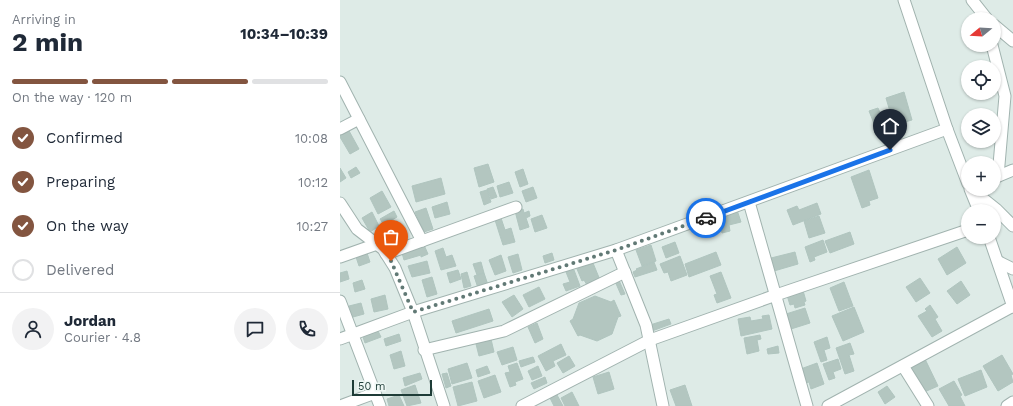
<!DOCTYPE html>
<html lang="en">
<head>
<meta charset="utf-8">
<style>
  :root { --surface:#fff; --page:#f2f2f3; --text:#1f2937; --muted:#747a83; --line:#e0e1e3; --accent:#835540 }
  body { margin:0; font-family:"Work Sans",sans-serif; background:var(--page); color:var(--text); height:100vh; display:flex; flex-direction:column; font-size:15px; white-space:nowrap }
  * { box-sizing:border-box; margin:0 }
  p { font-size:13px; color:var(--muted) }
  .icon { flex:none; width:22px; height:22px; fill:none; stroke:currentColor; stroke-width:2; stroke-linecap:round; stroke-linejoin:round }
  .map { position:relative; flex:1; overflow:hidden }
  .drawer { display:flex; flex-direction:column; background:var(--surface); width:340px }
  .drawer>* { flex:none }
  .needle { width:26px; rotate:252deg }
  .tools { position:absolute; left:621px; top:12px; display:grid; gap:8px }
  .tools a { display:grid; place-items:center; width:40px; height:40px; border-radius:50%; background:var(--surface); box-shadow:0 1px 3px #0004; font-size:20px }
  .scale { position:absolute; left:12px; bottom:10px; width:80px; box-sizing:border-box; padding-left:4px; border:2px solid #1e3c37; border-top:0; font-size:11px; line-height:14px; white-space:nowrap; color:#1e3c37; -webkit-text-stroke:3px #eef7f4; paint-order:stroke }
  .pin { position:absolute; display:grid; place-items:center; width:34px; height:34px; color:#fff; margin:-41px -17px; border-radius:50% 50% 50% 0; rotate:-45deg; box-shadow:0 0 4px #0007 }
  .pin .icon { rotate:45deg }
  .courier { position:absolute; display:grid; place-items:center; width:40px; height:40px; margin:-20px; border:3px solid #1a73e8; border-radius:50%; background:#fff; color:#222; box-shadow:0 1px 5px #0007 }
  .summary em { font-style:normal; font-weight:700 }
  .summary div { display:flex; flex-direction:column-reverse }
  .summary { display:flex; align-items:center; justify-content:space-between; height:68px; padding:0 12px }
  h1 { font-size:26px; font-weight:700; line-height:30px }
  .bar { display:grid; grid-template-columns:repeat(4,1fr); gap:6px 4px; align-content:center; height:48px; padding:0 12px }
  .bar i { height:5px; border-radius:3px; background:var(--line) }
  .bar .on { background:var(--accent) }
  .bar p { grid-column:span 4 }
  .line { display:flex; align-items:center; gap:10px; padding:0 12px; border-top:1px solid var(--line) }
  .line div { flex:1 }
  .round { display:grid; place-items:center; flex:none; width:42px; height:42px; border-radius:21px; background:var(--page) }
  ol { padding:0 12px; list-style:none }
  li { display:flex; align-items:center; gap:12px; height:44px }
  li p { margin-inline-start:auto }
  li .icon { padding:4px; border-radius:50%; background:var(--accent); color:#fff; stroke-width:4 }
  li:last-child { color:var(--muted) }
  li i { width:22px; height:22px; border:2px solid var(--line); border-radius:50% }
  main { display:flex; flex:1; min-height:0 }
  .map>svg:first-child { display:block }
  .building { fill:#b3c6c0; stroke:#b0c5bf }
  .lines { fill:none; stroke-linecap:round; stroke-linejoin:round }
  .street-casing { stroke:#a1b3af; stroke-width:13 }
  .street { stroke:#fff; stroke-width:11 }
  .done { stroke:#617975; stroke-width:4; stroke-dasharray:0 7.2 }
  .route { stroke:#1a73e8; stroke-width:5 }
</style>
</head>
<body>
<main>
<section class="drawer">
<div class="summary"><div><h1>2 min</h1><p>Arriving in</p></div><em>10:34–10:39</em></div>
<div class="bar"><i class="on"></i><i class="on"></i><i class="on"></i><i></i><p>On the way · 120 m</p></div>
<ol>
<li><svg class="icon" aria-label="check" viewBox="0 0 24 24"><path d="M5 12l5 5 9-10"/></svg>Confirmed<p>10:08</p></li>
<li><svg class="icon" aria-label="check" viewBox="0 0 24 24"><path d="M5 12l5 5 9-10"/></svg>Preparing<p>10:12</p></li>
<li><svg class="icon" aria-label="check" viewBox="0 0 24 24"><path d="M5 12l5 5 9-10"/></svg>On the way<p>10:27</p></li>
<li><i></i>Delivered</li>
</ol>
<div class="line" style="height:72px"><a class="round"><svg class="icon" aria-label="person" viewBox="0 0 24 24"><circle cx="12" cy="8" r="4"/><path d="M4 21q1-7 8-7t8 7"/></svg></a><div><b>Jordan</b><p>Courier · 4.8</p></div><a class="round"><svg class="icon" aria-label="chat" viewBox="0 0 24 24"><path d="M4 5h16v11H9l-5 4z"/></svg></a><a class="round"><svg class="icon" aria-label="phone" viewBox="0 0 24 24"><path d="M5 4h4l2 5-3 2q2 4 5 5l2-3 5 2v4C11 20 4 13 5 4z"/></svg></a></div>
</section>
<div class="map">
<svg width="673" height="406" viewBox="0 0 673 406">
  <rect width="100%" height="100%" fill="#deebe7"/>
  <g class="building">
    <path d="M564,92L572,120L554,125L546,98Z"/>
    <path d="M538,108L544,122L535,126L529,111Z"/>
    <path d="M8,129L19,149L10,154L0,137V133Z"/>
    <path d="M148,164L154,182L139,187L134,168Z"/>
    <path d="M16,167L20,173L11,178L8,172Z"/>
    <path d="M0,168L6,178L0,182Z"/>
    <path d="M183,169L188,184L180,187L175,172Z"/>
    <path d="M529,170L538,198L529,201L530,205L522,208L511,177Z"/>
    <path d="M101,178L105,194L76,202L72,186Z"/>
    <path d="M169,182L173,193L160,197L157,186Z"/>
    <path d="M153,187L157,197L151,199L147,189Z"/>
    <path d="M193,187L197,198L186,202L182,191Z"/>
    <path d="M147,190L151,202L144,205L140,192Z"/>
    <path d="M42,191L51,207L38,214L30,198Z"/>
    <path d="M107,202L110,214L95,218L92,207Z"/>
    <path d="M477,203L481,214L453,225L447,210L457,206L459,210Z"/>
    <path d="M86,208L93,229L84,232L75,212Z"/>
    <path d="M183,209L184,213L189,211L190,216L186,218L189,227L180,230L175,211Z"/>
    <path d="M397,210L401,222L389,225L390,231L382,233L381,228L374,230L370,218Z"/>
    <path d="M54,211L57,217L44,225L40,219Z"/>
    <path d="M32,212L39,226L30,232L22,218Z"/>
    <path d="M202,215L207,228L195,232L191,219Z"/>
    <path d="M479,216L485,233L469,238L464,221Z"/>
    <path d="M161,218L165,230L171,228L175,242L163,245L155,220Z"/>
    <path d="M57,221L64,236L44,245L37,230Z"/>
    <path d="M510,232L514,244L490,253L485,241Z"/>
    <path d="M483,240L487,252L474,257L475,260L470,262L465,247Z"/>
    <path d="M335,242L339,253L326,258L322,247Z"/>
    <path d="M84,245L88,254L81,257V255L64,260L62,253Z"/>
    <path d="M311,245L316,261L302,266L296,250Z"/>
    <path d="M617,247L626,263L607,275L598,259Z"/>
    <path d="M103,248L106,257L112,255L116,266L101,270L95,251Z"/>
    <path d="M26,250L30,262L19,266L15,254Z"/>
    <path d="M376,252L381,265L349,277L345,264Z"/>
    <path d="M455,252L458,264L434,271L431,258Z"/>
    <path d="M212,253L214,260L205,263L203,256Z"/>
    <path d="M178,254L182,270L173,273L168,257Z"/>
    <path d="M161,255L166,271L155,275L149,260Z"/>
    <path d="M340,256L347,275L331,281L328,272L324,273L320,264Z"/>
    <path d="M87,261L90,273L72,277L68,266Z"/>
    <path d="M141,262L144,273L137,275L133,264Z"/>
    <path d="M314,262L317,270L295,277L293,272L297,270L296,269Z"/>
    <path d="M253,263L260,280L247,285L244,280L242,281L237,269Z"/>
    <path d="M118,270L121,279L110,283L107,273Z"/>
    <path d="M234,270L240,286L226,291L223,284L230,282L226,272Z"/>
    <path d="M7,271L9,279L0,282V273Z"/>
    <path d="M127,272L131,286L124,288L121,274Z"/>
    <path d="M381,272L391,298L377,303L374,295L377,294L370,276Z"/>
    <path d="M144,273L148,285L138,288L134,276Z"/>
    <path d="M92,277L97,294L87,297L82,280Z"/>
    <path d="M278,278L285,294L281,295L274,279Z"/>
    <path d="M580,278L590,293L576,302L566,287Z"/>
    <path d="M22,280L25,289L15,292L13,283Z"/>
    <path d="M621,281L630,295L617,304L607,291Z"/>
    <path d="M504,282L513,306L499,311L490,288Z"/>
    <path d="M199,287L205,299L189,307L183,295Z"/>
    <path d="M462,287L466,301L464,302L465,305L455,308L454,304L450,305L446,292Z"/>
    <path d="M45,295L48,309L34,312L31,299Z"/>
    <path d="M174,295L183,309L172,317L162,302Z"/>
    <path d="M255,296L271,302L274,300L281,316L278,317L272,334L257,341L240,335L238,336L230,321L233,319L239,303Z"/>
    <path d="M21,303L24,314L13,317L9,306Z"/>
    <path d="M590,305L598,317L595,319L602,331L592,337L578,316L587,311L585,309Z"/>
    <path d="M514,307L524,332L503,341L492,316Z"/>
    <path d="M465,308L470,323L451,329L446,314Z"/>
    <path d="M149,309L153,321L116,333L112,321Z"/>
    <path d="M429,315L432,329L401,336L398,319L410,317L411,321L423,319L422,316Z"/>
    <path d="M329,319L331,324L312,331L310,325Z"/>
    <path d="M197,323L203,339L195,343L188,327Z"/>
    <path d="M38,331L41,337L25,343L23,337Z"/>
    <path d="M59,334L61,341L46,346L44,339Z"/>
    <path d="M420,335L421,339L417,340L419,351L407,354L404,338Z"/>
    <path d="M487,337L490,348L484,350L487,360L481,362L474,342Z"/>
    <path d="M151,339L154,352L139,356L136,344Z"/>
    <path d="M510,343L514,354L509,355L514,371L505,374L496,348Z"/>
    <path d="M221,344L226,355L213,361L215,366L206,371L198,356Z"/>
    <path d="M438,346L439,353L428,354L427,349Z"/>
    <path d="M173,347L177,360L162,365L157,352Z"/>
    <path d="M61,351L65,366L54,369L50,355Z"/>
    <path d="M662,355L673,374L671,375L673,382L658,391L643,366Z"/>
    <path d="M229,356L235,366L223,373L217,363Z"/>
    <path d="M193,357L195,362L181,367L179,361Z"/>
    <path d="M584,357L598,386L582,393L565,366Z"/>
    <path d="M498,359L501,369L493,372L495,378L489,380L483,364Z"/>
    <path d="M127,363L132,378L112,384L108,369Z"/>
    <path d="M177,363L183,379L175,382L176,385L170,387L165,373L170,372L168,366Z"/>
    <path d="M477,363L484,384L471,389L469,382L462,384L458,370Z"/>
    <path d="M147,366L150,373L138,377L136,370Z"/>
    <path d="M198,366L202,376L192,380L188,371Z"/>
    <path d="M641,370L647,387L625,396L618,379Z"/>
    <path d="M269,372L274,389L258,394L253,377Z"/>
    <path d="M80,373L82,379L65,386L63,378Z"/>
    <path d="M107,373L111,386L106,388L102,374Z"/>
    <path d="M155,375L161,392L144,398L138,381Z"/>
    <path d="M205,377L207,383L194,389L191,383Z"/>
    <path d="M614,381L622,395L620,396L625,406H609L599,389Z"/>
    <path d="M132,382L137,401L118,406L113,387Z"/>
    <path d="M75,385L81,403L67,406L61,390Z"/>
    <path d="M345,385L352,406H336L330,390Z"/>
    <path d="M547,386L555,397L545,404L538,392Z"/>
    <path d="M232,392L239,406H225L221,398Z"/>
    <path d="M216,393L223,406H214L209,396Z"/>
    <path d="M59,395L64,406H49L47,399Z"/>
  </g>
  <g class="lines">
    <g class="street-casing">
      <g id="street">
        <path d="M564,0L607,129L628,184"/>
        <path d="M632,0L647,19"/>
        <path d="M654,25L673,41"/>
        <path d="M652,45L665,96L658,176"/>
        <path d="M0,82L82,241"/>
        <path d="M0,129L19,119"/>
        <path d="M654,178L673,170"/>
        <path d="M630,189L639,211"/>
        <path d="M631,189L656,209L673,226"/>
        <path d="M409,202L467,406"/>
        <path d="M0,203L17,229L43,249L55,268L73,312L104,406"/>
        <path d="M649,237L673,307"/>
        <path d="M276,250L306,325L323,406"/>
        <path d="M46,254L176,207"/>
        <path d="M0,257L37,244"/>
        <path d="M659,262L673,269"/>
        <path d="M0,301L40,406"/>
        <path d="M0,339L73,312L276,250L607,129"/>
        <path d="M84,350L164,331L285,272"/>
        <path d="M563,366L588,406"/>
        <path d="M0,406L35,393"/>
        <path d="M182,406L310,340L436,295L628,230"/>
        <path d="M488,406L673,306"/>
        <path d="M667,406L673,402"/>
      </g>
    </g>
    <use href="#street" class="street"/>
  </g>
  <g class="lines">
    <path class="done" d="M51,261L73,312L276,250L366,218"/>
    <path class="route" d="M366,218L550,150"/>
  </g>
</svg>
<div class="tools">
<a><svg class="needle" viewBox="-14 -14 28 28"><path d="M0-13l5 13h-10z" fill="#e53935"/><path d="M0 13l5-13h-10z" fill="#747a83"/></svg></a>
<a><svg class="icon" aria-label="locate" viewBox="0 0 24 24"><circle cx="12" cy="12" r="6"/><path d="M12 2v4M12 18v4M2 12h4M18 12h4"/></svg></a>
<a><svg class="icon" aria-label="layers" viewBox="0 0 24 24"><path d="M12 4l9 5-9 5-9-5zM3 14l9 5 9-5"/></svg></a>
<a>+</a>
<a>−</a>
</div>
<div class="scale">50 m</div>
<div class="pin" style="left:51px;top:261px;background:#ea580c"><svg class="icon" aria-label="bag" viewBox="0 0 24 24"><path d="M5 8h14l-1 12H6zM9 8a3 3 0 0 1 6 0"/></svg></div>
<div class="pin" style="left:550px;top:150px;background:#1f2937"><svg class="icon" aria-label="home" viewBox="0 0 24 24"><path d="M3 11l9-7 9 7M6 9v11h12V9"/></svg></div>
<div class="courier" style="left:366px;top:218px"><svg class="icon" aria-label="car" viewBox="0 0 24 24"><path d="M5 17H2v-5l4-1 3-4h7l3 4 3 1v5h-3M9 17h6M6 11h13"/><circle cx="7" cy="17" r="2"/><circle cx="17" cy="17" r="2"/></svg></div>
</div>
</main>
</body>
</html>
